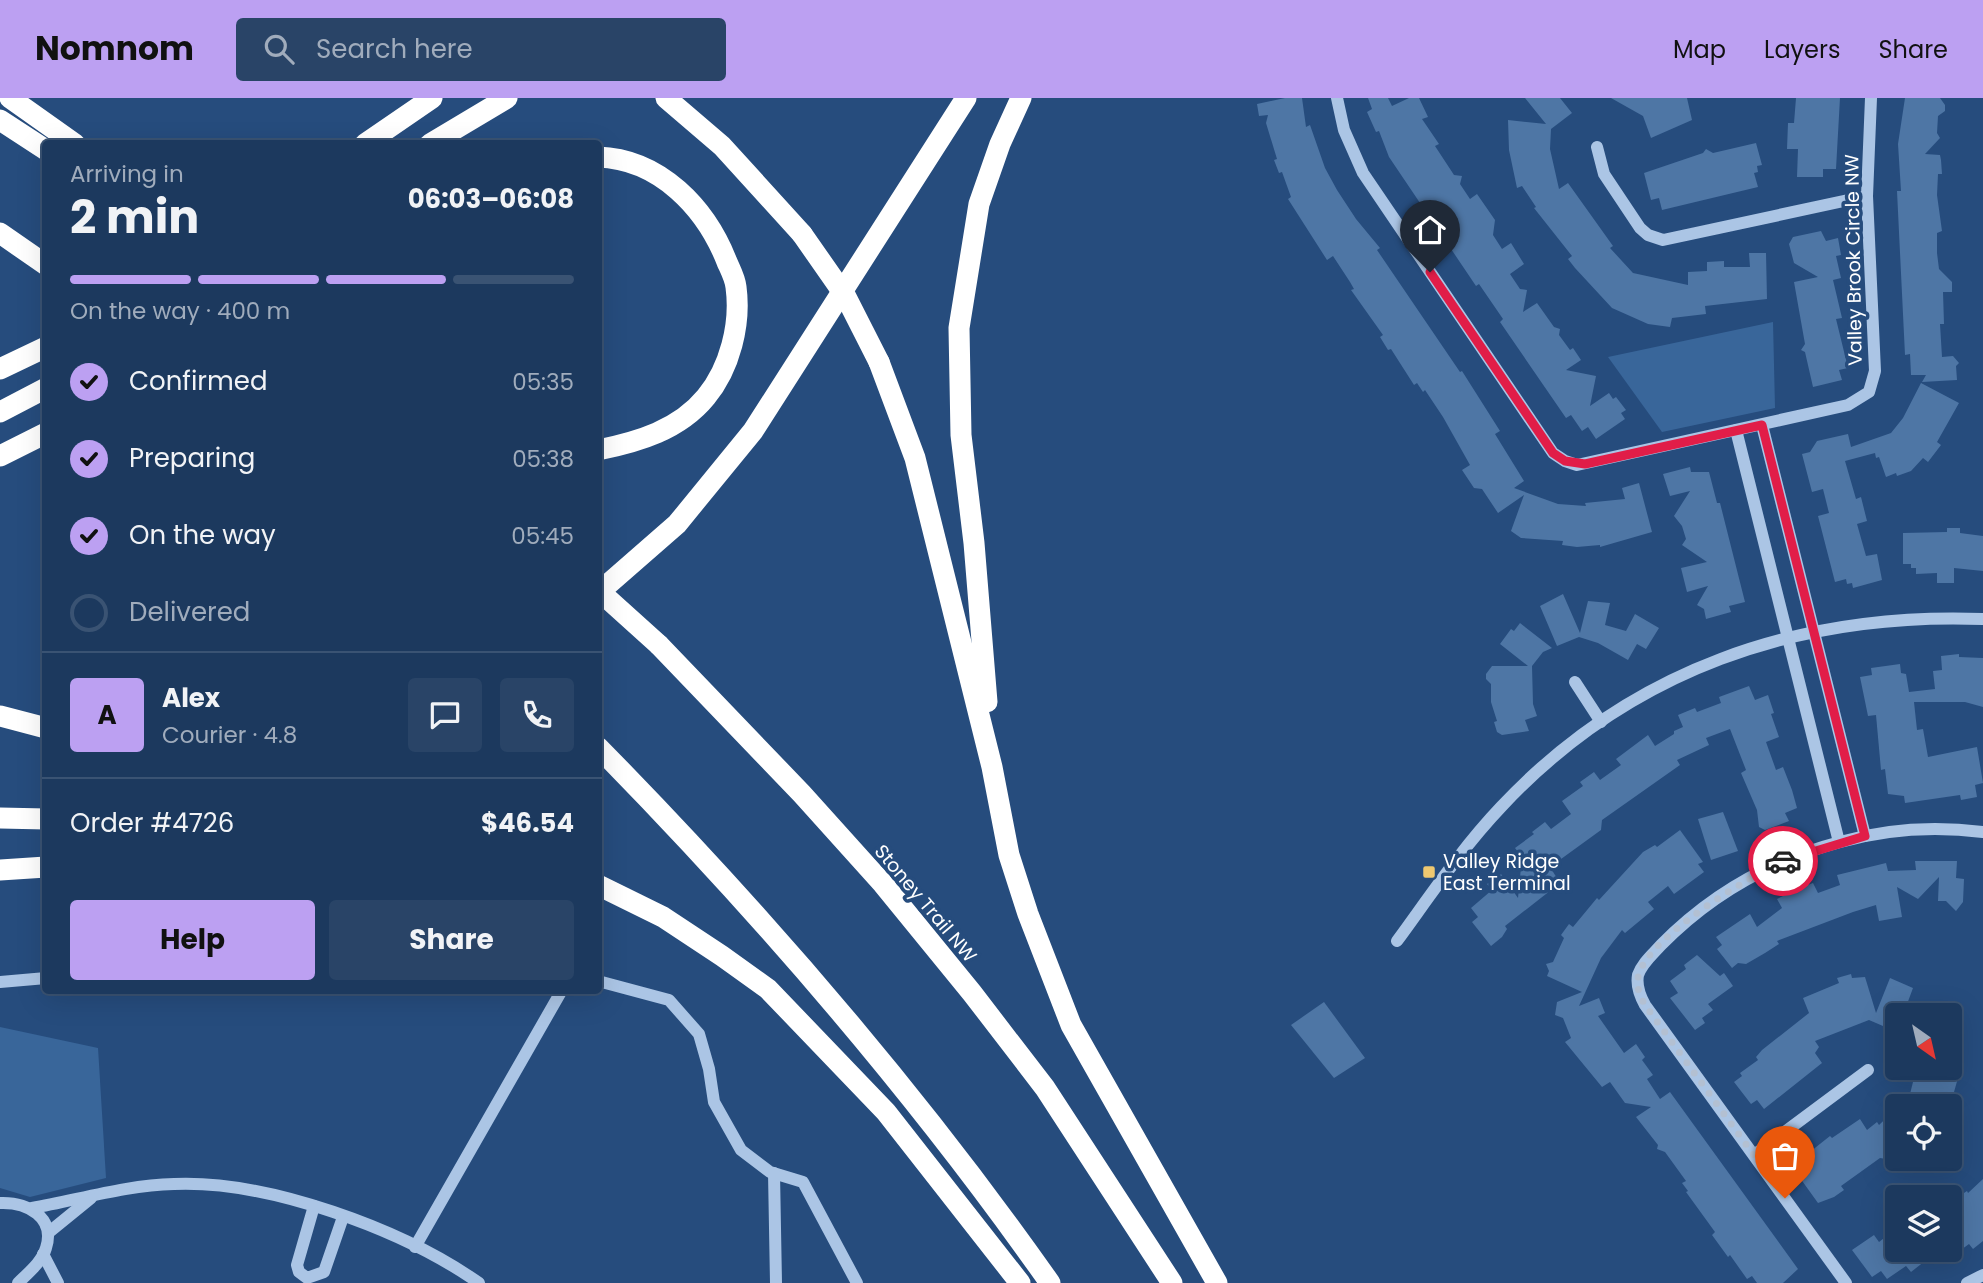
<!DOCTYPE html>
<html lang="en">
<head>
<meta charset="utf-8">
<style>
  :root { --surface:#1c395e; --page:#294467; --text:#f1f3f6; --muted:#a0acbc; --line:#3a5373; --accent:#bca0f2 }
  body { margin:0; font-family:Poppins,sans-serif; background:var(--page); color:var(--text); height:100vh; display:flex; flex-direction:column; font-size:26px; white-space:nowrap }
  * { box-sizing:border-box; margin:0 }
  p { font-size:23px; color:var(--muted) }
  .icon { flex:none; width:38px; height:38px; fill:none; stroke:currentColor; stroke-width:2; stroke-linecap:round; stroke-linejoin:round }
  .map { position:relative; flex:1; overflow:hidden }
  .side { position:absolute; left:42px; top:42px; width:560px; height:854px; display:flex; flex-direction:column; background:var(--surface); border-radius:7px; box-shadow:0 7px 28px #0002,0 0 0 2px var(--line) }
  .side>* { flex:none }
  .needle { width:46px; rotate:146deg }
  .buttons { position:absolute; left:1885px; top:905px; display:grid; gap:14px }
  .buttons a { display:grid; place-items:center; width:77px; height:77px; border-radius:7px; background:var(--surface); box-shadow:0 7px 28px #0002,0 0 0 2px var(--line); font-size:35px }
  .pin { position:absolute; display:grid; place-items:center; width:60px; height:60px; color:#fff; margin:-72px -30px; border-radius:50% 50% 50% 0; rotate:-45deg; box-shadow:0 0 7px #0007 }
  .pin .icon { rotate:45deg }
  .courier { position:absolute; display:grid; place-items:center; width:70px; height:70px; margin:-35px; border:5px solid #e11d48; border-radius:50%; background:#fff; color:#222; box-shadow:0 2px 9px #0007 }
  .headline em { font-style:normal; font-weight:700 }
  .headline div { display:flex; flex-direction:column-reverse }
  .headline { display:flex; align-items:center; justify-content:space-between; height:119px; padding:0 28px }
  h1 { font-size:46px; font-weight:700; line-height:52px }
  .bar { display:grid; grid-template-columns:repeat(4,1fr); gap:10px 7px; align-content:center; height:84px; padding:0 28px }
  .bar i { height:9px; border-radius:5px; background:var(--line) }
  .bar .current { background:var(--accent) }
  .bar p { grid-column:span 4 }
  .line { display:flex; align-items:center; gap:18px; padding:0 28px; border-top:2px solid var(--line) }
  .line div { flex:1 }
  .round { display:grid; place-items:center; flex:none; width:74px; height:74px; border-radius:7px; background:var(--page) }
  ol { padding:0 28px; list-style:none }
  li { display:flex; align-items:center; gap:21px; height:77px }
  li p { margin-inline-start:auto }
  li .icon { padding:7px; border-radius:50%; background:var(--accent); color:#111; stroke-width:4 }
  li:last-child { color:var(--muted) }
  li i { width:38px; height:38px; border:4px solid var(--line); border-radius:50% }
  .button { display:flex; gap:14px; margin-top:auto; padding:14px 28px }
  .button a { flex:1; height:80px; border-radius:7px; background:var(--accent); color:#111; font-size:28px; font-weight:700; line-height:80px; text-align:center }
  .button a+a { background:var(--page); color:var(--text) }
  header { display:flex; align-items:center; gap:42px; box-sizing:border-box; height:98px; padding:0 35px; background:var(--accent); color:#111 }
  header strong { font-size:33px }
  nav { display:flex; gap:38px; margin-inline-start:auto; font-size:24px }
  .search { width:490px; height:63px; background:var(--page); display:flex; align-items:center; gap:18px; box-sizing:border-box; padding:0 24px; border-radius:7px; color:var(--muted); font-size:26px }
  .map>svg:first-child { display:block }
  .green { fill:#39669a }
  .building { fill:#4e76a5 }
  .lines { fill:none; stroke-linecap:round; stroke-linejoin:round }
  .minor { stroke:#abc5e5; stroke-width:12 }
  .highway { stroke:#fff; stroke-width:21 }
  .highway-bridge { stroke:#fff; stroke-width:21 }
  .done { stroke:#b3c0d2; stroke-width:7; stroke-dasharray:0 12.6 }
  .route { stroke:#e11d48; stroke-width:9 }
  .poi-dot { fill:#eec870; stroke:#264c7d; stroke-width:2.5 }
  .labels { text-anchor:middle; stroke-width:7; stroke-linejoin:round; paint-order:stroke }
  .street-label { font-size:19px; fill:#fff; stroke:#264c7d }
  .poi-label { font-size:19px; fill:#fff; stroke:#264c7d; text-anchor:start }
</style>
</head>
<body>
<header>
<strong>Nomnom</strong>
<div class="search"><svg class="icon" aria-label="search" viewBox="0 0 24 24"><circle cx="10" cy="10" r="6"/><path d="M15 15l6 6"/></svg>Search here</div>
<nav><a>Map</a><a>Layers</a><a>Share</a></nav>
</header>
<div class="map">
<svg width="1983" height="1185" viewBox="0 0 1983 1185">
  <rect width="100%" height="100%" fill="#264c7d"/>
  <g class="green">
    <path d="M1773,224L1775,310L1662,334L1608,259Z"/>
    <path d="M0,929L98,950L106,1080L30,1099L0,1090Z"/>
  </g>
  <g class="building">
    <path d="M1285,0H1302L1306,29L1310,27L1325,70L1337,92L1356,121L1380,150L1377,152L1460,274L1462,273L1500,333L1495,336L1524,383L1514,390L1558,406L1586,408L1585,405L1625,401L1622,390L1639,385L1652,434L1600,449V447L1577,449L1562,447L1563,443L1521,440L1511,433L1524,397L1498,415L1482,391L1474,390L1462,372L1470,367L1443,319L1425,292L1423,294L1417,285L1414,287L1391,251L1388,252L1380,239L1383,237L1351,192L1354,191L1350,184L1333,158L1327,162L1288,101L1291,99L1282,74L1279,75L1274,62L1277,61L1266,25L1268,17L1259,18L1257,6Z"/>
    <path d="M1368,0H1388L1392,8L1409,0H1419L1428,19L1422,21L1439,46L1435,48L1454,77L1462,78L1460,86L1470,101L1477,96L1495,122L1493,137L1502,151L1511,145L1524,166L1510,176L1520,191L1527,192L1523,214L1537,205L1554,229L1560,231L1559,237L1570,252L1573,250L1581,262L1566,272L1596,278L1590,308L1609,295L1613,301L1616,299L1626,312L1621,315L1625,321L1596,341L1588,329L1582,333L1571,317L1566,320L1500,224L1503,221L1479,186L1476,188L1389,59L1379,33L1376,34L1367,14L1372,11Z"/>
    <path d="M1525,0H1560L1572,15L1551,31L1550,51L1559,91L1568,85L1613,148L1610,150L1633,175L1688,187V174L1707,173V164L1724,163V169H1750L1749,155H1766L1767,201L1705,208L1706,216L1672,220L1670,229L1648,226L1612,210L1575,170L1568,161L1572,158L1534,110L1536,109L1522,88L1517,90L1509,52L1508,22L1546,26Z"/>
    <path d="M1611,0H1687L1692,22L1651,40L1643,18Z"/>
    <path d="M1796,0H1840L1836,71H1823V79H1797L1798,51H1787L1788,25H1794Z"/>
    <path d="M1905,0H1940L1945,7V13L1938,18L1937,35L1940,40L1925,56L1940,57L1941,62L1942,76H1938L1937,97L1942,133L1937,135V155L1939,171L1952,184V194H1943L1944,226H1940L1942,259L1953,258L1959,265L1956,268L1957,282L1922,284L1926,277H1911L1910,256L1905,257L1897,93H1901L1898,46Z"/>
    <path d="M1756,45L1762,67L1757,68L1758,74L1754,75L1758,89L1662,112L1659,100L1651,102L1644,75L1703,55L1706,51L1713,55Z"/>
    <path d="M1821,133L1826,143L1838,140L1841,157L1836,158L1841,180L1833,182L1842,220L1836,221L1848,270L1839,272L1842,282L1813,289L1805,254L1801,252L1805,246L1794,184L1818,179L1794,165L1789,146L1793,139Z"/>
    <path d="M1921,285L1959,305L1937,344L1941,347L1928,364L1923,360L1911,373L1897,378L1896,375L1886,379L1879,359L1876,360L1875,355L1845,363L1856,401L1861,399L1867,423L1857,426L1866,458L1877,456L1882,482L1853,490L1852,485L1847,486L1846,481L1835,484L1818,418L1829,415L1823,391L1812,394L1802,356L1810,354L1817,343L1848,336L1851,349L1891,335L1903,320Z"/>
    <path d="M1690,369L1691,374H1709L1717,405H1720L1745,504L1729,508L1731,514L1706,521L1704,511L1697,507L1708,488L1687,494L1681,470L1707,464L1682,447L1686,441L1682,428L1674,418L1690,393L1670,398L1663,376Z"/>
    <path d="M1947,430H1960V435L1983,438V473L1954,470V485H1937V475L1916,476V470H1911V466H1903V435L1947,434Z"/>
    <path d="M1563,496L1580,535L1588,503L1610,505L1605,527L1626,533L1635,516L1659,530L1646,551L1637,546L1628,562L1598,545L1579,539L1557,548L1540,508Z"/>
    <path d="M1520,525L1552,550L1543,554L1532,568L1533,606L1537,618L1525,622L1529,633L1502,637L1497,634L1494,624L1497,623L1491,604V586L1486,581V576L1492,568H1528L1500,546L1511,531L1514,533Z"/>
    <path d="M1959,556V559L1983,560V609L1965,604H1914L1917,632L1923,631L1928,659L1977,649L1983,685L1975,687L1977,699L1961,702L1960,697L1905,705L1904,698L1888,696L1885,671L1881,672L1876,617L1868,618L1860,579L1872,577L1871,570L1900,566L1901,575L1906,576L1909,594L1935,591L1933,573L1942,572L1941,558Z"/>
    <path d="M1749,588L1755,602L1768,597L1774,615L1771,616L1779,639L1766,644L1776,672L1783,669L1792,692L1797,710L1785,715L1789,723L1765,732L1759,729L1757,712L1741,675L1746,672L1730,631L1706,640L1709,647L1677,662L1680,667L1602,722L1601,732L1550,769L1560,785L1505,828L1507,831L1502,839L1491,848L1472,824L1478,819L1471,810L1492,792L1487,786L1501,776L1518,800L1522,759L1515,750L1534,736L1532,734L1545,724L1551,731L1571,716L1562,703L1583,688L1580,684L1594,674L1600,682L1621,667L1616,661L1648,637L1655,648L1674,636V633L1683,629L1678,617L1695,610L1697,614L1721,605L1719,599Z"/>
    <path d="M1723,714L1738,753L1711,762L1698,721Z"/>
    <path d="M1680,732L1703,764L1698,766L1704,774L1674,796L1668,788L1648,804L1654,811L1625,835L1622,832L1601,860L1579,908L1599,900L1605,915L1598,918L1624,955L1636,946L1645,959L1642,962L1653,977L1647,981L1660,1001L1670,994L1798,1171L1783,1185H1757L1752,1178L1747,1181L1730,1157L1728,1159L1712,1137L1715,1134L1686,1094L1688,1093L1682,1085L1686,1083L1665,1054L1657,1051L1658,1047L1636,1019L1651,1009L1625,1005L1610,984L1602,989L1565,944L1571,940L1563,920L1555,917L1557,904L1582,894L1547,878L1549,873L1546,866L1553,864L1564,840L1561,837L1569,826L1573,829L1597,800L1599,802L1643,754L1655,747L1657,749Z"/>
    <path d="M1915,763H1957L1956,780L1964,781L1963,804L1956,813L1946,803H1938L1939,779L1918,801L1897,789L1902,819L1879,823L1876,807L1853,814L1777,843L1779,846L1765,855L1746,866L1738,865L1732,870L1717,851L1722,847L1716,839L1750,816L1757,829L1782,810L1777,801L1797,791L1813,785L1818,795L1840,787L1837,777L1886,765L1888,773L1916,772Z"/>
    <path d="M1697,857L1720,878L1724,875L1733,888L1708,906L1713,912L1702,920L1705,925L1695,932L1670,900L1678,895L1670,883L1686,871L1684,867Z"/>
    <path d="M1851,876L1852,880L1865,879L1876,915L1890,880L1913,890L1903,917H1897V934L1869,922L1815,943L1819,949L1815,955L1822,965L1764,1011L1757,1002L1751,1006L1734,984L1742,978L1740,975L1758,962L1756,959L1762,952L1809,915L1803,900L1839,885L1837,880Z"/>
    <path d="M1324,904L1365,960L1334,980L1291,927Z"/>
    <path d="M1914,970H1957L1958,980L1950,1008H1907L1914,980Z"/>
    <path d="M1897,1010V1025L1890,1058L1886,1061L1880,1060L1841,1088L1844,1092L1834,1099L1818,1105L1800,1080L1807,1075L1804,1072L1807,1069L1801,1061L1830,1038L1832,1040L1860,1021L1867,1032L1877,1024L1879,1027Z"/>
    <path d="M1983,1081V1143L1973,1151L1969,1146L1950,1160V1100L1958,1093L1961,1097L1967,1093L1968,1095Z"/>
    <path d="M1897,1130V1152H1939L1911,1174L1906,1168L1887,1181L1881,1173L1872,1179L1852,1152L1874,1137L1879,1144Z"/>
  </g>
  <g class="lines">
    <g class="minor">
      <path d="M1337,0L1344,32L1363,75L1553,355L1565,363L1577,367L1848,307L1869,294L1875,273L1867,98L1871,0"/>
      <path d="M1597,49L1604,76L1640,130L1648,137L1663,142L1867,98"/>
      <path d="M1762,327L1865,738"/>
      <path d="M1736,332L1839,744"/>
      <path d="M1575,584L1601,624"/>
      <path d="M1397,843C1430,798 1462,750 1501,709C1629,572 1798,514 1983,521"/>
      <path d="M598,883L669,902L699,936L709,971L714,1004L741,1052L770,1074L803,1084L857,1185"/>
      <path d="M0,884L46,880"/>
      <path d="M1754,1057L1868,972"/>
      <path d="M774,1075L776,1185"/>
      <path d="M0,1105C27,1104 56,1119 46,1150C42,1164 28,1175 18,1185"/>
      <path d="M314,1108L297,1167L299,1174L307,1180L324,1174L343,1119"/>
      <path d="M32,1110C78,1102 126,1087 174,1086C268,1082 402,1131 479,1185"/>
      <path d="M48,1135L91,1100"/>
      <path d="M415,1149L562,892"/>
      <path d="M43,1156L58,1185"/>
      <path d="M1846,1185L1645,907C1640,898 1636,888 1638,877C1642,865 1653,856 1661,847C1710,797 1772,762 1840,744C1886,731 1935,728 1983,734"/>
      <path d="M1967,1185L1983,1177"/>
    </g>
    <g class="highway">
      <path d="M10,0L75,46"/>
      <path d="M666,0L722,48L802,136"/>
      <path d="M0,22L46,52"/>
      <path d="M365,46L432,0"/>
      <path d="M430,46L507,0"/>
      <path d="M598,59C660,61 706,110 727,164C730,171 735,180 736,189C741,226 730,270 706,299C679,332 638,344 598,352"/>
      <path d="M0,135L46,167"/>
      <path d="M879,264L915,360L992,669L1009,757L1028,816L1071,927L1217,1185"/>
      <path d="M0,271L46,249"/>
      <path d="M0,314L46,290"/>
      <path d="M0,358L46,335"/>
      <path d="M598,495L677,426L753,333L966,0"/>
      <path d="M659,547L802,696L883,786L972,895L1045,990L1172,1185"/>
      <path d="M987,604L974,445L961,337L959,230L979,106L1000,46L1021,0"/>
      <path d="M0,618L46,630"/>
      <path d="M598,649C762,816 915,993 1050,1185"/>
      <path d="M0,720L46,721"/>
      <path d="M0,772L46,769"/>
      <path d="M598,787L663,819L722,858L768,891L886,1014L1020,1185"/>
    </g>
    <g class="highway-bridge">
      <path d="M802,136L846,199L879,264"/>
      <path d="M598,492L659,547"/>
    </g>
  </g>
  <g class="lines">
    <path class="done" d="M1783,763C1747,780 1650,838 1639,876C1635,887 1640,898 1645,907L1785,1100"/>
    <path class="route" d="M1430,174L1553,355L1565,363L1585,366L1762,327L1865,738L1783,763"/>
  </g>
  <rect class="poi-dot" x="1422" y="767" width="14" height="14" rx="3.5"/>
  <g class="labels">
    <g class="street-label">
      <text transform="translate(1853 162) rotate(-91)" y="7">Valley Brook Circle NW</text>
      <text transform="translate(926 805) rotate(50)" y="7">Stoney Trail NW</text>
    </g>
    <g class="poi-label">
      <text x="1443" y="770">Valley Ridge<tspan x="1443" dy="22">East Terminal</tspan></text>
    </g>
  </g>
</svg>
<div class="buttons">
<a><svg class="needle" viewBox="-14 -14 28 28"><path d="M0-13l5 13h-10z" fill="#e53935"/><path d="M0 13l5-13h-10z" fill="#a0acbc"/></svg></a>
<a><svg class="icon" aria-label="locate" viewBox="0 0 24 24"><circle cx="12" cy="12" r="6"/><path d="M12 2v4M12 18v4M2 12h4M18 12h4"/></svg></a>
<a><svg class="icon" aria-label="layers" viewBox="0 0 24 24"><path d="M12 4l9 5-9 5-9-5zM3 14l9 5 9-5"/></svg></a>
</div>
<div class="pin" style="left:1785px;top:1100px;background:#ea580c"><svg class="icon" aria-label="bag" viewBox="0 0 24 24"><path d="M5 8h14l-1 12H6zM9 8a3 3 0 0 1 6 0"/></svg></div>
<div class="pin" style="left:1430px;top:174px;background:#1f2937"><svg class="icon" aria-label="home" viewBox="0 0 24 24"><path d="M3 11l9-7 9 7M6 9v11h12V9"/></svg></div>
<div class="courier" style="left:1783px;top:763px"><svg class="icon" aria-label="car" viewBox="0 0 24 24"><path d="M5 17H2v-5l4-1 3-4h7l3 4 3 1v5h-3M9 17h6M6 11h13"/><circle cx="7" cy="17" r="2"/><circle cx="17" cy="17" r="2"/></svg></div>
<section class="side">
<div class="headline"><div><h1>2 min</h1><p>Arriving in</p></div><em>06:03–06:08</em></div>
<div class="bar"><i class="current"></i><i class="current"></i><i class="current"></i><i></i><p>On the way · 400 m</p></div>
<ol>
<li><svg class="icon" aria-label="check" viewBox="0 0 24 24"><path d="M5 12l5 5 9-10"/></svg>Confirmed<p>05:35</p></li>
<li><svg class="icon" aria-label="check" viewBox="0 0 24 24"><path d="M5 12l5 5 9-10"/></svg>Preparing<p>05:38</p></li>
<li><svg class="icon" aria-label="check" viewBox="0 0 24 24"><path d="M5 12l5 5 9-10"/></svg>On the way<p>05:45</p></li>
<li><i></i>Delivered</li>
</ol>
<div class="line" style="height:126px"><b class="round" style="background:var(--accent);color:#111">A</b><div><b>Alex</b><p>Courier · 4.8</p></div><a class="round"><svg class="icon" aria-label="chat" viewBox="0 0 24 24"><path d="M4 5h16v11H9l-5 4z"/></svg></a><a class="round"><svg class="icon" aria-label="phone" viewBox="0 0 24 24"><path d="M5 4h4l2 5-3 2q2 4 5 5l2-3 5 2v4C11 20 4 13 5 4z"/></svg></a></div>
<div class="line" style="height:91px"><div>Order #4726</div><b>$46.54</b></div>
<div class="button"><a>Help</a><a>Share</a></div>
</section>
</div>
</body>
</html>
